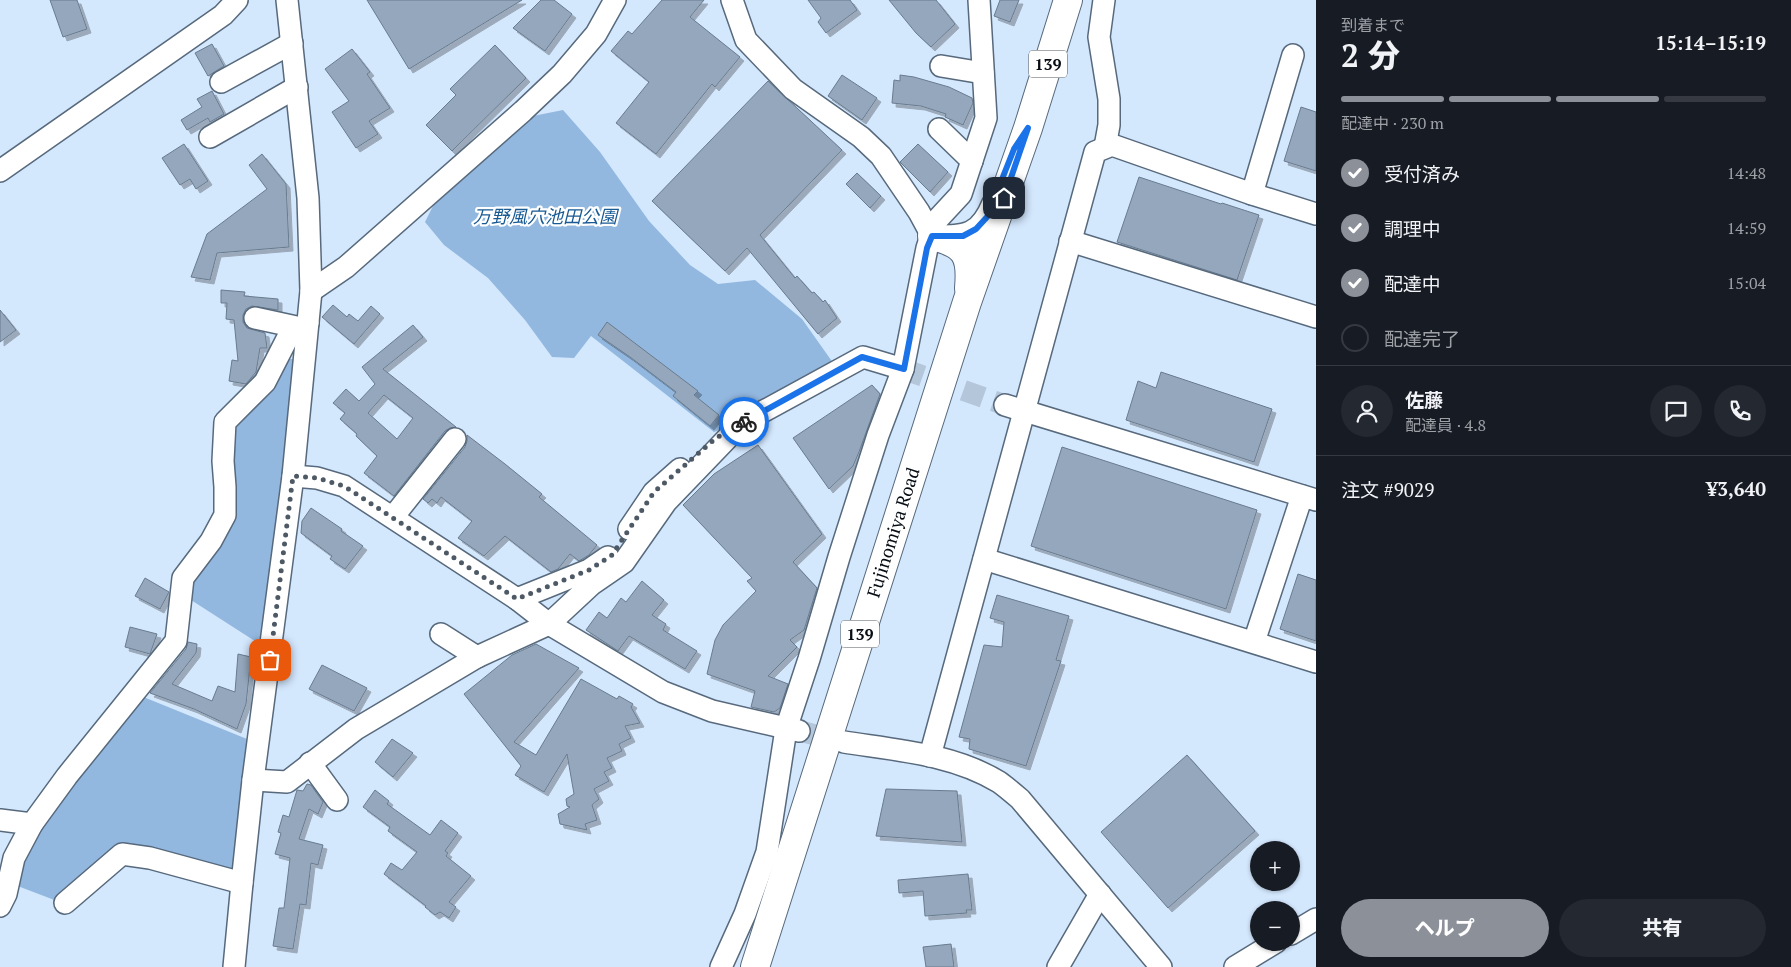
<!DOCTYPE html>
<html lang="ja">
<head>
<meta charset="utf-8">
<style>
  :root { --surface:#171b24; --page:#242831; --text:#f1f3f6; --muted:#9ea1a6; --line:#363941; --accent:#8c9099 }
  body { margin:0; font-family:"PT Serif","Noto Sans JP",serif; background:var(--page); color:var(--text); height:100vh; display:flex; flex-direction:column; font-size:19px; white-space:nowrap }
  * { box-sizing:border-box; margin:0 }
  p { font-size:16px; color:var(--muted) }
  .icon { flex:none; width:28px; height:28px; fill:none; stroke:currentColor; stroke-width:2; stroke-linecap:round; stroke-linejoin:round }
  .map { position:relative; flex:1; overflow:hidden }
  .details { display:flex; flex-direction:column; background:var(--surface); width:475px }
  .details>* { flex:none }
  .controls { position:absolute; left:1250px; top:841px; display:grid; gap:10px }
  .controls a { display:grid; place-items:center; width:50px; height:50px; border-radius:50%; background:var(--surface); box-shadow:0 1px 4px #0004; font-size:25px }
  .pin { position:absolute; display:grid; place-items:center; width:42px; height:42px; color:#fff; margin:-21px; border-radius:10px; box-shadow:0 2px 8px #0006 }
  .courier { position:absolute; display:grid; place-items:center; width:50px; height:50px; margin:-25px; border:4px solid #1a73e8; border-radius:50%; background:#fff; color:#222; box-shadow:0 1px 6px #0007 }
  .head em { font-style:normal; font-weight:800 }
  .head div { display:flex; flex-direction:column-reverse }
  .head { display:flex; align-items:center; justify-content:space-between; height:85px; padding:0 25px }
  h1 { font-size:32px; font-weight:800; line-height:38px }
  .bar { display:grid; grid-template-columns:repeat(4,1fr); gap:8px 5px; align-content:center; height:60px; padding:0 25px }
  .bar i { height:6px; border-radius:4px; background:var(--line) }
  .bar .selected { background:var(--accent) }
  .bar p { grid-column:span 4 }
  .line { display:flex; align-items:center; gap:12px; padding:0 25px; border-top:1px solid var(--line) }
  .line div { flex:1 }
  .round { display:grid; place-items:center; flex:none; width:52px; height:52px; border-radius:26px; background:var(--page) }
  ol { padding:0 25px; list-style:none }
  li { display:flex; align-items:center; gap:15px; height:55px }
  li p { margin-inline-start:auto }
  li .icon { padding:5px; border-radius:50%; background:var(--accent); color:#fff; stroke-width:4 }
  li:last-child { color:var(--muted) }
  li i { width:28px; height:28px; border:2px solid var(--line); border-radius:50% }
  .primary-button { display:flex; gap:10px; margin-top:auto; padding:10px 25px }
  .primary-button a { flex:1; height:58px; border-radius:30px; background:var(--accent); color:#fff; font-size:20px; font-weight:800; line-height:58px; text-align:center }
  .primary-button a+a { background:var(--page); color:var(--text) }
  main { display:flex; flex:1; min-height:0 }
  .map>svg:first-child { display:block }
  .green { fill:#93b8e0 }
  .building { fill:#94a7bc; stroke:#697b8e; fill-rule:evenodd; filter:url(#shadow) }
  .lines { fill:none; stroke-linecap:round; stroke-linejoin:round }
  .minor-tunnel { stroke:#b4c6da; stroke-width:21; stroke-dasharray:21 11; stroke-linecap:butt }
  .minor-casing { stroke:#57697c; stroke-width:24 }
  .highway-casing { stroke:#57697c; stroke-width:30 }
  .minor { stroke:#fff; stroke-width:21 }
  .highway { stroke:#fff; stroke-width:28 }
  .done { stroke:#4e5966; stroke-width:5; stroke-dasharray:0 9 }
  .route { stroke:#1a73e8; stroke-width:6 }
  .labels { text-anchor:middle; stroke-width:4.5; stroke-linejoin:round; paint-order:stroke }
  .shield { fill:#fff; stroke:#51565a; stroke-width:1 }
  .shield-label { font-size:16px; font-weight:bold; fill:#070d14 }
  .park-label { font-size:18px; font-style:italic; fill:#195a93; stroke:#fff }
  .street-label { font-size:18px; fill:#070d14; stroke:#fff }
</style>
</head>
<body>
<main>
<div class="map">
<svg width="1316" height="967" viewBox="0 0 1316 967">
  <defs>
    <filter id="shadow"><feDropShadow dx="4" dy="4" stdDeviation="0" flood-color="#0004"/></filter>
  </defs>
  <rect width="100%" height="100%" fill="#d3e7fd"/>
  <g class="green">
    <path d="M563,110L600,152L649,221L690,265L718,284L755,280L802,319L836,367L738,422L714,432L591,336L574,358L552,357L525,320L488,278L444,245L425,222L440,192L495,150L533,116Z"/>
    <path d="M287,359H296L262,633L258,643L191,600V582L219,544L231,425Z"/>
    <path d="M141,696L247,739L232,873L153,849L57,901L15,885L36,827Z"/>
  </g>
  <g class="building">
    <path d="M50,0H77L87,29L63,37Z"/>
    <path d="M367,0H522L409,69Z"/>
    <path d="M541,0H554L572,14L545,51L513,28Z"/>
    <path d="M662,0H704L690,17L740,57L715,87L712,84L656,154L616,123L649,82L611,51L628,31L632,34Z"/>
    <path d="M808,0H850L857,10L826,33L818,22L821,18Z"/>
    <path d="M889,0H936L955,24L931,47L916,33Z"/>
    <path d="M1000,0H1019L1010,22L994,16Z"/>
    <path d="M212,44L224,66L208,76L195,53Z"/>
    <path d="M495,45L526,78L452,151L426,125L456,95L450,89Z"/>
    <path d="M352,49L370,72L367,74L390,108L369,121L378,134L356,148L332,112L349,101L325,69Z"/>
    <path d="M842,75L877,98L862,120L828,96Z"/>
    <path d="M900,75L914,77L949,87L972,98L973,103L963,125L945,117L946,114L921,106L892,103L894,80L900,81Z"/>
    <path d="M768,81L842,150L760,235L795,278L797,276L812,293L814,292L823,302L825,300L837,318L818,334L747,248L725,271L652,201Z"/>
    <path d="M212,91L224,114L210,122L208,118L187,130L181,120L202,107L197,99Z"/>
    <path d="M1301,107L1316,112V171L1284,161Z"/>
    <path d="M184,144L208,181L196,189L190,179L180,185L162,158Z"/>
    <path d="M918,144L948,172L930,192L900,162Z"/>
    <path d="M262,154L286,184L289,247L217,253L210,280L191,277L207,234L267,189L249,165Z"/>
    <path d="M857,173L881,196L870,208L846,184Z"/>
    <path d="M1139,177L1221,204L1222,203L1259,215L1237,280L1117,242Z"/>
    <path d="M221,290L245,292L244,296L278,299V310L252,306L246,309L243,315V322L247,328L265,333L267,348H260L256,372L246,384L229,381L232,360L238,361L234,320L226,319L227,303H221Z"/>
    <path d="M333,305L347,317L349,314L358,321L371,306L380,314L354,344L322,317Z"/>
    <path d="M0,310L16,330L0,342Z"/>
    <path d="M607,322L698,391L694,395L719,415L710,426L673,396L676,392L630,357L598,335Z"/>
    <path d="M413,325L423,337L383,369L456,427L450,428L445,431L394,496L364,473L377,456L356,436L357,434L340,419L345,413L333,403L346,389L359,401L375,384L362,367ZM384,395L413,418L397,439L368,413Z"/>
    <path d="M1161,372L1272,409L1254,462L1126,420L1138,381L1156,388Z"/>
    <path d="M872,385L880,394L859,452L853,466L829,489L793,438Z"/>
    <path d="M467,435L505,464L542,494L539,497L597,545L589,555L579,561L570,554L558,569L551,572L505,536L484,556L458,538L472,521L441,497L437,503L432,499L428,503L423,499L465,447L467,441Z"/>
    <path d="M758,445L822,534L793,562L817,588L804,630L790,640L797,647L768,676L788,684L780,708L774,712L751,707L755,691L707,674L715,640L723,625L756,591L747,581L752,578L683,505L714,474Z"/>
    <path d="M1062,447L1257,510L1226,609L1031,546Z"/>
    <path d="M311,508L342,529L341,531L363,546L345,569L330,559L332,556L301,533L302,521Z"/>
    <path d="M1298,574L1316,580V641L1280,629Z"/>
    <path d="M145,578L169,592L160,609L135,596Z"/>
    <path d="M642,581L664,600L652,615L666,624L663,630L697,651L685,669L629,636L618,651L586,630L599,612L607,618L621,598L626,602Z"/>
    <path d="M997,595L1069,616L1056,660L1061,661L1026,766L969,749L970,739L959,737L984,645L1002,647L1004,622L990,618Z"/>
    <path d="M130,627L157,634L150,654L125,647Z"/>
    <path d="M188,642L197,644L196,653L172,684L212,701L218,686L235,692L238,654L251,657L246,704L237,729L194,709L150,693L186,649Z"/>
    <path d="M536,644L579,668L514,742L536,755L581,679L617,699L619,696L633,704L631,707L640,723L625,726L631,738L619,744L622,751L607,758L612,768L604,772L609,781L594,789L599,799L592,805L597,820L585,824L587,830L560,824L558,814L570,807L567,806L566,799L574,794L567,754L544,792L515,775L521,766L464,694L512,655Z"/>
    <path d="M322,665L367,688L354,711L309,689Z"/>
    <path d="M392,739L413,753L393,777L375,762Z"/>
    <path d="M1187,755L1255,831L1168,908L1101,832Z"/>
    <path d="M307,784L311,785L323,802L318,814L309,809L299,839L323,845L318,865L311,863L306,905L300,904L293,949L273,946L279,908H284L290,858L275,854L281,833L278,832L283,815L289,817L297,790L303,791Z"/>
    <path d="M886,789L957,791L962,842L876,836Z"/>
    <path d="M375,790L389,801L387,804L430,835L441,820L458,833L445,851L448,853L446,856L471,876L449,902L456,907L449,918L440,912L435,915L425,907L426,906L384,874L391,863L402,870L417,852L388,831L390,827L363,807Z"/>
    <path d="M968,874L972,910H966L967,913L925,916L923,891L899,893L898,880Z"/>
    <path d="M951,944L954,967H926L923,947Z"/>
  </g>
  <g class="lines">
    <g class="minor-tunnel">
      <path d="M903,369L1005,405"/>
      <path d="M800,731L843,742"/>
    </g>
    <g class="minor-casing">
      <g id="minor">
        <path d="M732,0L746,40L793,89L861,137L881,156L919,212L932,236C965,236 979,237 993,203"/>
        <path d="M1104,0L1099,37L1109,99V125L1105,147"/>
        <path d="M941,66L983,73"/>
        <path d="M221,82L292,43"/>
        <path d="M939,129L972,161"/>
        <path d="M210,137L297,87"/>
        <path d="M0,171L223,15L237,0"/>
        <path d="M1252,194L1293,55"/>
        <path d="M1070,241L1316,317"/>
        <path d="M311,291L346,267L523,111L562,74L596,34L615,0"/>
        <path d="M255,318L301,328"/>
        <path d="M1005,405L1316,500"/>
        <path d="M731,429L863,357L903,369"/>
        <path d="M293,476L317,478L344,486L517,599L549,624L663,692L712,711L799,731"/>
        <path d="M393,517L455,439"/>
        <path d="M629,529L654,492L680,469"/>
        <path d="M984,559L1316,662"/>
        <path d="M517,599L589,570L608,557"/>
        <path d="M441,634L477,657"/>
        <path d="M1254,642L1302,496"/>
        <path d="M844,742C896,750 953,754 999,782C1006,787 1013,793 1020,799L1161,967"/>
        <path d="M930,756L1095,152L1112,145L1252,194L1316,214"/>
        <path d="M310,763L337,800"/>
        <path d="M253,780L287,782L356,729L477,657L549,624L592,584L624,562L666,502L743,422"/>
        <path d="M0,820L32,824L67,776L176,641L183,578L211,541L225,515V487L223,461L225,422L265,382L287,339L308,323"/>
        <path d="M65,903L122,854L150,858L242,883"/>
        <path d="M0,906L6,894L14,858L32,824"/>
        <path d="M1291,934L1316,919"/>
        <path d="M234,967L242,883L253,780L293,476L311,291L308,198L287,0"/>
        <path d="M721,967L745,914L767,852L786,729L809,659L839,557L878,435L903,369L927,248L936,221L961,194L986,118L979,0"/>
        <path d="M1058,967L1100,894"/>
        <path d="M1235,967L1276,942"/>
      </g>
    </g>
    <g class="highway-casing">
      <g id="highway">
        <path d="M932,236C965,244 972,254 969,288"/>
        <path id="s1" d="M755,967L967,302L1028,128L1068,0"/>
      </g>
    </g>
    <use href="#minor" class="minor"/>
    <use href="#highway" class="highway"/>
  </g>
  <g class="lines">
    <path class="done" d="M270,660L293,476L317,478L344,486L517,599L589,570L612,555L654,492L716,438L744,422"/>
    <path class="route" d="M744,422L862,357L904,369L927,248L932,236H963L976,229L987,217L1014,149L1028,128L1004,198"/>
  </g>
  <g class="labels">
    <g class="shield">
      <rect x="1029" y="50.5" width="38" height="27" rx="4"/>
      <rect x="841" y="620.5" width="38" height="27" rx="4"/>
    </g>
    <g class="shield-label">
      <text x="1048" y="70">139</text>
      <text x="860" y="640">139</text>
    </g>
    <g class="park-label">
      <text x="545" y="223">万野風穴池田公園</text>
    </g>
    <g class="street-label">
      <text dy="6" stroke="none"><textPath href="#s1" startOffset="456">Fujinomiya Road</textPath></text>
    </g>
  </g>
</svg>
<div class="controls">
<a>+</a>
<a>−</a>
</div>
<div class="pin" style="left:270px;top:660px;background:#ea580c"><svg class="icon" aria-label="bag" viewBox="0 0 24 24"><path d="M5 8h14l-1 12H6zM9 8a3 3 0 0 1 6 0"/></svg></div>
<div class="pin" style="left:1004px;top:198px;background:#1f2937"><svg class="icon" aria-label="home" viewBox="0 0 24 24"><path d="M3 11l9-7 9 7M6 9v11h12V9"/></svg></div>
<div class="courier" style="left:744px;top:422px"><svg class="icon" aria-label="bike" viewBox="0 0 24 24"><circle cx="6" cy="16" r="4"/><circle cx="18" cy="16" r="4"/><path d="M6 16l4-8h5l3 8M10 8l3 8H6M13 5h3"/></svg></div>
</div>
<section class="details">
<div class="head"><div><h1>2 分</h1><p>到着まで</p></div><em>15:14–15:19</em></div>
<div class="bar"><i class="selected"></i><i class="selected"></i><i class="selected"></i><i></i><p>配達中 · 230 m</p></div>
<ol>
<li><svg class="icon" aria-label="check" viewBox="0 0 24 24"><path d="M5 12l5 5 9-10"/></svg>受付済み<p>14:48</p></li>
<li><svg class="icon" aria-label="check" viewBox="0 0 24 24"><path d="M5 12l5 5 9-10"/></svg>調理中<p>14:59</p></li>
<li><svg class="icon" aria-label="check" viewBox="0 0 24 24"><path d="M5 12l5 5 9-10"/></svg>配達中<p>15:04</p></li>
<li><i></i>配達完了</li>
</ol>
<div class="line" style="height:90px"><a class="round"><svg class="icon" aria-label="person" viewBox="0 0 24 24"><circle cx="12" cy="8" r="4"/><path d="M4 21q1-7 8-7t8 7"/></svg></a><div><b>佐藤</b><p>配達員 · 4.8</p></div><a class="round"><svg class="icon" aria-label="chat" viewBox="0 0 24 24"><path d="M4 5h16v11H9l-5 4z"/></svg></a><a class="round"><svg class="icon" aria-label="phone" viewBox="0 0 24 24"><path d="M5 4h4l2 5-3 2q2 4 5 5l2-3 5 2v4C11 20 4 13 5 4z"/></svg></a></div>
<div class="line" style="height:65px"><div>注文 #9029</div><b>¥3,640</b></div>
<div class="primary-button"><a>ヘルプ</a><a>共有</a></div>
</section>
</main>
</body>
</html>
